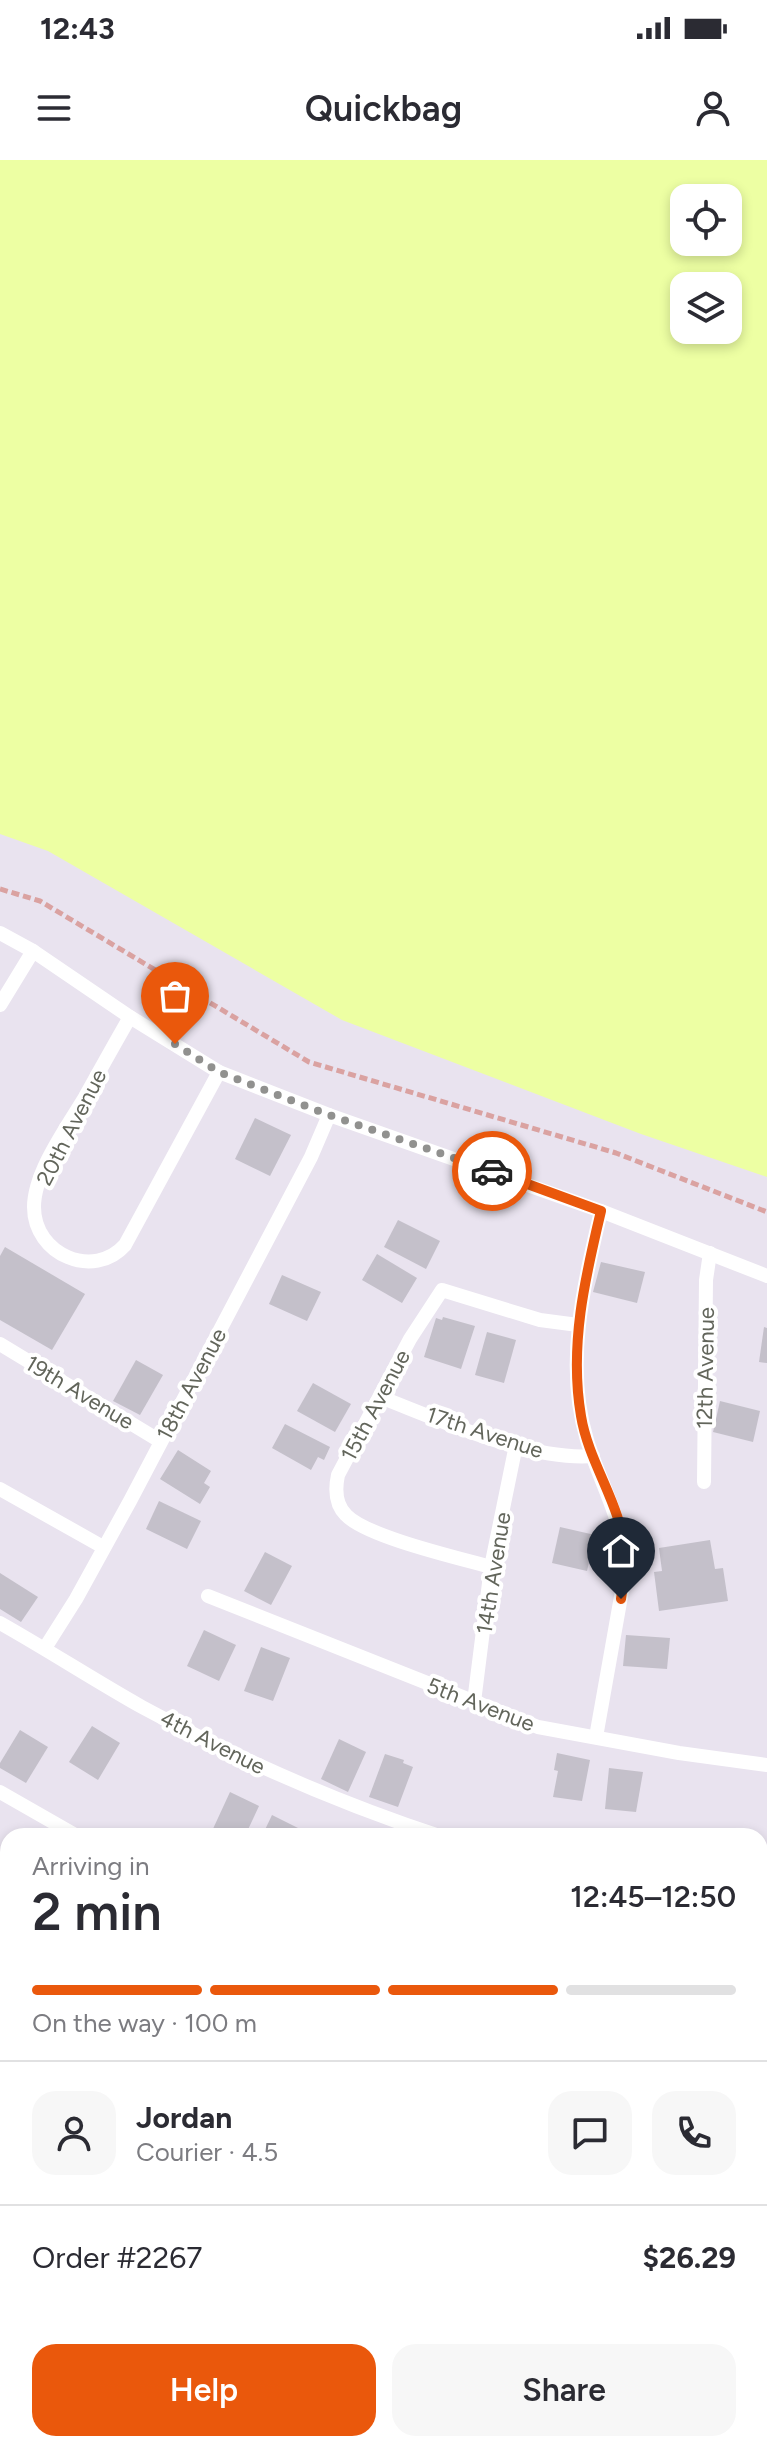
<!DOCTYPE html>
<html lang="en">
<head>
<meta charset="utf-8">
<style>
  :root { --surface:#fff; --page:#f7f7f7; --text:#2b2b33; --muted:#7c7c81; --line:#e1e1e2; --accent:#ea580c }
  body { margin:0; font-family:Figtree,sans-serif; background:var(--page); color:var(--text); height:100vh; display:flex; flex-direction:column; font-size:30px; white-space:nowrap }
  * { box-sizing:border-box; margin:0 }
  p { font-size:26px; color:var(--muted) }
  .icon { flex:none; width:44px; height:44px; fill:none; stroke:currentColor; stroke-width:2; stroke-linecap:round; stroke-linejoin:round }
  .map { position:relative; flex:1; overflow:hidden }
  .sheet { position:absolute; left:0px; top:1668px; width:768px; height:624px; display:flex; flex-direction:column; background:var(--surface); border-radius:24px 24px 0 0; box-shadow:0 4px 12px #0003 }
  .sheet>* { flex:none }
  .tools { position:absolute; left:670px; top:24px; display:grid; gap:16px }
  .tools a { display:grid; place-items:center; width:72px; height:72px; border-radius:16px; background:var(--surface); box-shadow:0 4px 12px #0003; font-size:40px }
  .pin { position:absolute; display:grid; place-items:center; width:68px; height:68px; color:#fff; margin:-82px -34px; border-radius:50% 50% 50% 0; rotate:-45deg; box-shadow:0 0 8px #0007 }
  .pin .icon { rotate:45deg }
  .courier { position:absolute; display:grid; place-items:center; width:80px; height:80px; margin:-40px; border:6px solid #ea580c; border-radius:50%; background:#fff; color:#222; box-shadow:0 2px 10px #0007 }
  .headline em { font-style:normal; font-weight:600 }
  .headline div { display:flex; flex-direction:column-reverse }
  .headline { display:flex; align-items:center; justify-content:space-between; height:136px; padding:0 32px }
  h1 { font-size:52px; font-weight:600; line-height:60px }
  .bar { display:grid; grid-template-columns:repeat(4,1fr); gap:12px 8px; align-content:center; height:96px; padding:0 32px }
  .bar i { height:10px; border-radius:6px; background:var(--line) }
  .bar .current { background:var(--accent) }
  .bar p { grid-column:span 4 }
  .line { display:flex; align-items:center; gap:20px; padding:0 32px; border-top:2px solid var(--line) }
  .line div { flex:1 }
  .round { display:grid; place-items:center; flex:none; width:84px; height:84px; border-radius:24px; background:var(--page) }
  .cta { display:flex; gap:16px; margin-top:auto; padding:16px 32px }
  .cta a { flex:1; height:92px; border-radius:24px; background:var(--accent); color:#fff; font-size:32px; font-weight:600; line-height:92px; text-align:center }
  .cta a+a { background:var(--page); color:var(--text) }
  .status { display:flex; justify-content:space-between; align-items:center; height:56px; padding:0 40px; background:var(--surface); direction:ltr }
  .status svg { height:22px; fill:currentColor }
  header { display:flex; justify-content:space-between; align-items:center; height:104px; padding:0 32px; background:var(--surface); font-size:36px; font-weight:600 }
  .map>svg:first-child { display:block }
  .water { fill:#edffa3; fill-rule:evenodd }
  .building { fill:#c4c0ca }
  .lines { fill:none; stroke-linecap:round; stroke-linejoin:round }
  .path { stroke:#daa2a1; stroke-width:5; stroke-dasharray:8 4; stroke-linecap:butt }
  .service { stroke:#fff; stroke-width:14 }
  .secondary { stroke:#fff; stroke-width:24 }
  .done { stroke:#91918f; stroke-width:8; stroke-dasharray:0 14.4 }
  .route { stroke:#ea580c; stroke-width:10 }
  .labels { text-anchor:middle; stroke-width:8; stroke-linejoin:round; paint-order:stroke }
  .street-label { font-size:22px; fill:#62655b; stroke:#fff }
</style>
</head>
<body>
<div class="status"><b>12:43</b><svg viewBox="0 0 49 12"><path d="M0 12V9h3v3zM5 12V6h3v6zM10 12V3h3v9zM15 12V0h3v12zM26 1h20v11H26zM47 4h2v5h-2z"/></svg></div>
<header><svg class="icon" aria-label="menu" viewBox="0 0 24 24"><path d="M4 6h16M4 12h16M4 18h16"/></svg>Quickbag<svg class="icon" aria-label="person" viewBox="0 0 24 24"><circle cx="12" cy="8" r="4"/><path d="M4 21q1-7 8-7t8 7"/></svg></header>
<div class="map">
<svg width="767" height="2292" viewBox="0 0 767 2292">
  <rect width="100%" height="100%" fill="#e9e3ef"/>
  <path class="water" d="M0,0H767V1017L641,974L342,860L48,691L0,674ZM684,38H728V82H684ZM684,126H728V170H684Z"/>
  <g class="building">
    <path d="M255,958L291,975L270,1016L235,999Z"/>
    <path d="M398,1060L440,1081L426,1109L384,1087Z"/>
    <path d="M5,1087L85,1134L52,1190L0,1160V1096Z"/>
    <path d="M377,1094L417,1118L402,1143L362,1120Z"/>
    <path d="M601,1102L645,1112L637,1143L593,1132Z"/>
    <path d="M282,1115L321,1132L307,1161L269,1144Z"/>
    <path d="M443,1157L475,1166L461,1209L424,1197L436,1158L442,1160Z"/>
    <path d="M764,1167L767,1168V1203L759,1202Z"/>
    <path d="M487,1172L516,1180L504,1223L475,1215Z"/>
    <path d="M136,1200L163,1215L140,1255L113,1241Z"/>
    <path d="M313,1223L351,1244L335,1272L297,1251Z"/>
    <path d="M720,1241L760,1251L753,1282L713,1272Z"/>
    <path d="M285,1264L330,1287L324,1300L318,1297L311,1310L272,1288Z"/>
    <path d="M178,1290L211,1311L204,1323L210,1327L200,1344L160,1319Z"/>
    <path d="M159,1341L201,1361L187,1389L146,1369Z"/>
    <path d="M560,1367L595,1375L587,1411L552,1403Z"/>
    <path d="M710,1380L715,1409L723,1408L728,1441L659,1451L654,1412L662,1411L659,1388Z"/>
    <path d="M265,1392L292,1406L271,1445L244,1431Z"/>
    <path d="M0,1413L38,1437L21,1462L0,1449Z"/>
    <path d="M204,1470L236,1485L219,1521L187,1506Z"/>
    <path d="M626,1475L670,1478L667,1509L623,1506Z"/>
    <path d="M261,1487L290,1498L273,1541L244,1531Z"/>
    <path d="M92,1566L120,1583L98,1620L69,1602Z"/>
    <path d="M20,1570L48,1587L26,1623L0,1608V1603Z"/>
    <path d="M339,1579L366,1592L348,1632L321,1619Z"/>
    <path d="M557,1593L590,1600L582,1641L553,1637L558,1611L554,1610Z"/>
    <path d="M385,1594L404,1600L403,1603L413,1607L398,1647L369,1637Z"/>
    <path d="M609,1608L643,1612L636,1652L605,1649Z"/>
    <path d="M230,1632L259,1646L245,1676H222L212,1671Z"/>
    <path d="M272,1655L300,1669L297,1676H262Z"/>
    <path d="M3,1717L8,1720V1760L0,1755V1722Z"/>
  </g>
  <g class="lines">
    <path class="path" d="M0,729L40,741L309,902L616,993L767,1052"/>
    <g class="service">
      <path d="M0,773L33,791L130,857L219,912L329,955L601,1051L767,1116"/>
      <path d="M0,845L33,791"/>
      <path d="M130,857C115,883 100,910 85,937C67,967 34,1012 34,1047C34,1095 94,1120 125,1085L219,912"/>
      <path d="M0,1184L160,1281"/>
      <path d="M380,1237C440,1260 529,1301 593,1296"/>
      <path d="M704,1322L706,1120L710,1093"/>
      <path d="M0,1329L103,1387"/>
      <path d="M491,1407C459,1398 367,1377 346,1355C335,1344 335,1329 338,1315L410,1179L442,1130L540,1160L578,1165"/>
      <path d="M208,1436L538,1567L679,1593L767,1605"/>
      <path d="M0,1463C48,1490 94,1520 142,1547C238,1599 336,1642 439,1676"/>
      <path d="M45,1488L76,1439L130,1341L311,997L329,955"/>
      <path d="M474,1542L491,1407L516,1285"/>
      <path d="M596,1577L625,1414C626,1364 601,1326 587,1280C564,1205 584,1124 601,1051"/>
      <path d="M0,1632L77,1676"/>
      <path d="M760,1737L767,1738"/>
      <path d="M760,1881H767"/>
      <path d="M760,1991L767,1993"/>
      <path d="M760,2168L767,2170"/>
    </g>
    <g class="secondary">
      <path d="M0,1901L8,1906"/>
      <path d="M692,2284L723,2292"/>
    </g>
  </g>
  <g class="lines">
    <path class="done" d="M175,884L219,912L329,955L492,1011"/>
    <path class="route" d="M492,1011L601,1051C585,1118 569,1186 581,1256C589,1305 623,1346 625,1396C626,1411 623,1424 621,1439"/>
  </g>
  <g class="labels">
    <g class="street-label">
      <text transform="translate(71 967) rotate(-63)" y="8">20th Avenue</text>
      <text transform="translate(705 1208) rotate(-89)" y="8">12th Avenue</text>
      <text transform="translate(191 1224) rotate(-62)" y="8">18th Avenue</text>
      <text transform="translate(80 1232) rotate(31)" y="8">19th Avenue</text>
      <text transform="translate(375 1245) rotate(-62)" y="8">15th Avenue</text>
      <text transform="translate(485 1272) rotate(18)" y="8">17th Avenue</text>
      <text transform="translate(493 1413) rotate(-81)" y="8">14th Avenue</text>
      <text transform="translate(481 1544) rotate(21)" y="8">5th Avenue</text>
      <text transform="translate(213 1582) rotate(27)" y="8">4th Avenue</text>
    </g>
  </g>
</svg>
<div class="tools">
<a><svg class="icon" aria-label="locate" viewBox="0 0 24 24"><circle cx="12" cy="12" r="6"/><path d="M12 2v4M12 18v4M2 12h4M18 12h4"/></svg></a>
<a><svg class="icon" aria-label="layers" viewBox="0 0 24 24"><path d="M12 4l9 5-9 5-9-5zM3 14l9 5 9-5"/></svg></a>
</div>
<div class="pin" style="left:175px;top:884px;background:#ea580c"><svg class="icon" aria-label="bag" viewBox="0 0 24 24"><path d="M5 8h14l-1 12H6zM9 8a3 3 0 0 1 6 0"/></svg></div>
<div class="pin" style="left:621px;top:1439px;background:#1f2937"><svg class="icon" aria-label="home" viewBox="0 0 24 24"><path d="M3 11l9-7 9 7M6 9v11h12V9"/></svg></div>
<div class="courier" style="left:492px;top:1011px"><svg class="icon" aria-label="car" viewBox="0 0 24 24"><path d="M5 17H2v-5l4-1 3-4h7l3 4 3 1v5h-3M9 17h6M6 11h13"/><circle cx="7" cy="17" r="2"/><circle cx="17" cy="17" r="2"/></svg></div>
<section class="sheet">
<div class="headline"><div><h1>2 min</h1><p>Arriving in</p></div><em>12:45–12:50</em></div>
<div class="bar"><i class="current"></i><i class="current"></i><i class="current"></i><i></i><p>On the way · 100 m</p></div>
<div class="line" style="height:144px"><a class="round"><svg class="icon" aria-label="person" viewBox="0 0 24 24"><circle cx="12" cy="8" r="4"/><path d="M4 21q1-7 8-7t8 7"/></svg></a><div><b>Jordan</b><p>Courier · 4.5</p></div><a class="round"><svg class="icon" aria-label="chat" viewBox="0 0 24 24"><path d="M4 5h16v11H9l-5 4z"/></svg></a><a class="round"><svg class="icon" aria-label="phone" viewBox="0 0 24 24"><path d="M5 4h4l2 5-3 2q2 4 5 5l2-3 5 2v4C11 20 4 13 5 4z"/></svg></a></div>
<div class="line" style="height:104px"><div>Order #2267</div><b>$26.29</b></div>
<div class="cta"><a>Help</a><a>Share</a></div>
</section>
</div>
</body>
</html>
